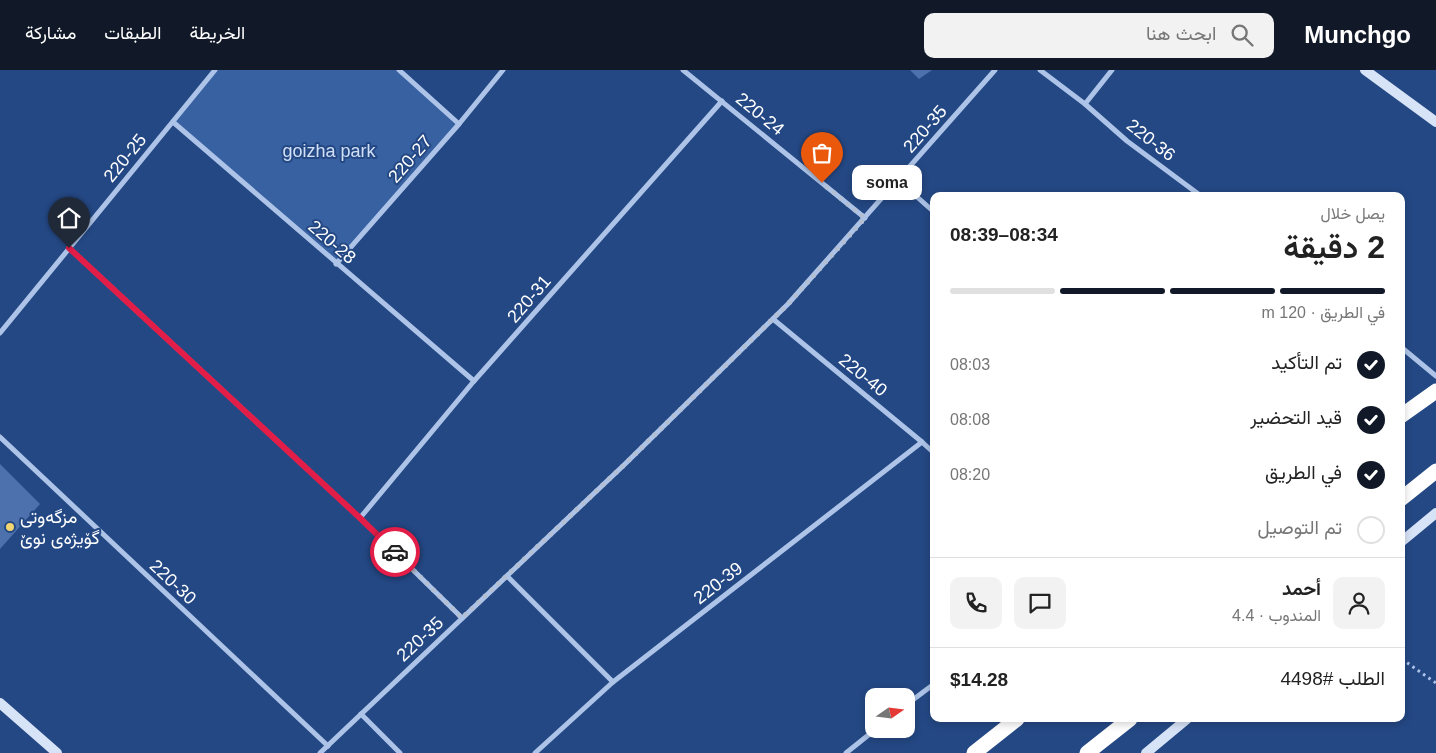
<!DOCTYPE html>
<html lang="ar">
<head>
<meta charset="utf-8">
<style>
  :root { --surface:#fff; --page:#f2f2f2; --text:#222; --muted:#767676; --line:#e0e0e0; --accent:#111827 }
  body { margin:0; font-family:Helvetica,Vazirmatn,sans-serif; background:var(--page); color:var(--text); direction:rtl; height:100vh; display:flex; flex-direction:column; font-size:19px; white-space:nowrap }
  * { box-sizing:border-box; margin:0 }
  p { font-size:16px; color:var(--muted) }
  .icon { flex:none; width:28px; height:28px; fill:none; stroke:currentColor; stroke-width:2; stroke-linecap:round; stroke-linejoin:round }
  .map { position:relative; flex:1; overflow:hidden; direction:ltr }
  .drawer { position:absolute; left:930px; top:122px; width:475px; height:530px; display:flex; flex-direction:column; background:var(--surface); border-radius:10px; box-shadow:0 2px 8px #0003; direction:rtl }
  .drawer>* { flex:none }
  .needle { width:32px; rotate:76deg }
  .controls { position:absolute; left:865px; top:618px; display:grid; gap:10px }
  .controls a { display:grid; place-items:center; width:50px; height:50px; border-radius:10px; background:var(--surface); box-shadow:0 2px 8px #0003; font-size:25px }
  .pin { position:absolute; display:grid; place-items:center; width:42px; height:42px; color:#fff; margin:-51px -21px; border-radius:50% 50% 50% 0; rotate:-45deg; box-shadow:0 0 5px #0007 }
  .pin .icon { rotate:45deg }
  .courier { position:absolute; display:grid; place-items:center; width:50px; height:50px; margin:-25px; border:4px solid #e11d48; border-radius:50%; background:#fff; color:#222; box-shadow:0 1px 6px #0007 }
  .bubble { position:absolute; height:35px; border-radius:10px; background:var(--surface); box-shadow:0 2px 8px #0003; font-size:16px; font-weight:600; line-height:35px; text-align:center; direction:rtl }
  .head em { font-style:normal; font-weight:600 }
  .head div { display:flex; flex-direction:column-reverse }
  .head { display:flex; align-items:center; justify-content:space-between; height:85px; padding:0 20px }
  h1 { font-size:32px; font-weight:600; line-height:38px }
  .bar { display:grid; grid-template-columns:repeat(4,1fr); gap:8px 5px; align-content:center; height:60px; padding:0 20px }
  .bar i { height:6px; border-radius:4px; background:var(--line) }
  .bar .current { background:var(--accent) }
  .bar p { grid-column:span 4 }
  .line { display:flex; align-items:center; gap:12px; padding:0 20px; border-top:1px solid var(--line) }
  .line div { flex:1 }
  .round { display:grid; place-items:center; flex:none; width:52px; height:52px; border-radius:10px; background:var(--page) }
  ol { padding:0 20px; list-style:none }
  li { display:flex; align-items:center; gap:15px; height:55px }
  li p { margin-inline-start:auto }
  li .icon { padding:5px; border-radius:50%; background:var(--accent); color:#fff; stroke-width:4 }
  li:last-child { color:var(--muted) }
  li i { width:28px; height:28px; border:2px solid var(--line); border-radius:50% }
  header { display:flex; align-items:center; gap:30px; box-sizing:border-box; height:70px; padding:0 25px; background:var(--accent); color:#fff }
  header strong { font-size:24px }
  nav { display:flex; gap:28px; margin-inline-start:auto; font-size:18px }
  .search { width:350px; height:45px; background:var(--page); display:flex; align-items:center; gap:12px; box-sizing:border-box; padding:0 18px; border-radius:10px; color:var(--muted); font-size:19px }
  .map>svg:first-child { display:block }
  .green { fill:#3861a1 }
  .building { fill:#4c71ac }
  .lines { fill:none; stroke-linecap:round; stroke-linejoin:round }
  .path { stroke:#adc4e8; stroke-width:3; stroke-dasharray:2.5 4; stroke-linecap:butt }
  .street { stroke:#adc4e8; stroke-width:5 }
  .secondary { stroke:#d7e3f7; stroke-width:10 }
  .highway { stroke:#fff; stroke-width:15 }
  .done { stroke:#b2bfd4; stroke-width:5; stroke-dasharray:0 9 }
  .route { stroke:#e11d48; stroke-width:6 }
  .poi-dot { fill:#f2d571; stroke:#244884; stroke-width:2 }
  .labels { text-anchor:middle; stroke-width:4; stroke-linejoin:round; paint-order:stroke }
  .street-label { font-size:18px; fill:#fff; stroke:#244884 }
  .park-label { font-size:18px; fill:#d1e0f6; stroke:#244884 }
  .poi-label { font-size:18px; fill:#fff; stroke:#244884; text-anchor:start }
</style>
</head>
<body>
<header>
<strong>Munchgo</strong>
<div class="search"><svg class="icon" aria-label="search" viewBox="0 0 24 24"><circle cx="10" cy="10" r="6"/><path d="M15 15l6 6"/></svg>ابحث هنا</div>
<nav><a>الخريطة</a><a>الطبقات</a><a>مشاركة</a></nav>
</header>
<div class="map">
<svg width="1436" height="683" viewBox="0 0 1436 683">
  <rect width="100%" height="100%" fill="#244884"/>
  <path class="green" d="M215,0H399L459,54L336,194L173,52Z"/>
  <g class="building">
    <path d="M910,0H932L919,9Z"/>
    <path d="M0,394L40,434L0,479Z"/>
  </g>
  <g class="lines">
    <path class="path" d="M1401,591L1406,592L1436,613"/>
    <g class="street">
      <path d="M399,0L459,54"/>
      <path d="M683,0L865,148"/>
      <path d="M1040,0L1085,34L1127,71L1201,126"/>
      <path d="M1085,34L1112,0"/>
      <path d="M173,52L474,311"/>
      <path d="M898,110L934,142"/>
      <path d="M69,178L360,448L462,548"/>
      <path d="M336,194L459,54L503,0"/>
      <path d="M773,249L922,372L934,383"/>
      <path d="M0,263L215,0"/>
      <path d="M1401,277L1436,306"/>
      <path d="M0,367L328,676"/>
      <path d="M360,448L474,311L722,31"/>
      <path d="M507,506L613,612"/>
      <path d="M906,635L934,614"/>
      <path d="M361,644L400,683"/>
      <path d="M320,683L625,394L788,234L995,0"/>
      <path d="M535,683L613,612L922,372"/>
      <path d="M846,683L876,659"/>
    </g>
    <g class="secondary">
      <path d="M1365,0L1436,52"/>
      <path d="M1401,472L1436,443"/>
      <path d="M0,633L57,683"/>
      <path d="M1146,683L1187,649"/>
    </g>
    <g class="highway">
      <path d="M1401,346L1436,321"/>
      <path d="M1401,429L1436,401"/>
      <path d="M974,683L1017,649"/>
      <path d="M1087,683L1130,649"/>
    </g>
  </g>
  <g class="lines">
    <path class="done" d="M395,482L462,548L625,394L788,234L865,148L822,113"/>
    <path class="route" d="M69,178L360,448L395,482"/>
  </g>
  <circle class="poi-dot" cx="10" cy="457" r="5"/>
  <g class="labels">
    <g class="street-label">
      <text transform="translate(760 44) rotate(39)" y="6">220-24</text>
      <text transform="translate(925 59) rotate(-49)" y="6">220-35</text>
      <text transform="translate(1151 70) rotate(38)" y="6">220-36</text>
      <text transform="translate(125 88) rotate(-51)" y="6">220-25</text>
      <text transform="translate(410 89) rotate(-49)" y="6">220-27</text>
      <text transform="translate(332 172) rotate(41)" y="6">220-28</text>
      <text transform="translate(529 229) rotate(-49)" y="6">220-31</text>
      <text transform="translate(863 305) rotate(39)" y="6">220-40</text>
      <text transform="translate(173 512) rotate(43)" y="6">220-30</text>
      <text transform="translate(718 513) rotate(-38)" y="6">220-39</text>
      <text transform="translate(420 569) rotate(-43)" y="6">220-35</text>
    </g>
    <g class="park-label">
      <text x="329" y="87">goizha park</text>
    </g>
    <g class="poi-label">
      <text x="20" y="453">مزگەوتی<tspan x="20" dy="21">گۆیژەی نوێ</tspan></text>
    </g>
  </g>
</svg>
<div class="controls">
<a><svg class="needle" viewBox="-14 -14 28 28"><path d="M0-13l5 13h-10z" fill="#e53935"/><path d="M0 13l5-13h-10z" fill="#767676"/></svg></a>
</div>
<div class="pin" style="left:822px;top:113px;background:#ea580c"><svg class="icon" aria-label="bag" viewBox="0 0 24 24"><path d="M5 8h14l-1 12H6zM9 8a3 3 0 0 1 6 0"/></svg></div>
<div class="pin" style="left:69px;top:178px;background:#1f2937"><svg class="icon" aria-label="home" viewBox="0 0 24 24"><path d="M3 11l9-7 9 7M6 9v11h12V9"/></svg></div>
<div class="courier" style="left:395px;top:482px"><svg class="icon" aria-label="car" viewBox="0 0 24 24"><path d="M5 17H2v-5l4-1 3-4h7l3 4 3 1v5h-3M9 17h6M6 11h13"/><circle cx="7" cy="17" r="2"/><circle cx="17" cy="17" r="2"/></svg></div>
<div class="bubble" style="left:852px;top:95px;width:70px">soma</div>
<section class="drawer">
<div class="head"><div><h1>2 دقيقة</h1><p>يصل خلال</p></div><em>08:34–08:39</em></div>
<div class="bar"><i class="current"></i><i class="current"></i><i class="current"></i><i></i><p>في الطريق · 120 m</p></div>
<ol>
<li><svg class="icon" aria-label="check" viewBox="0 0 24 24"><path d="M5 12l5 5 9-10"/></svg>تم التأكيد<p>08:03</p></li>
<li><svg class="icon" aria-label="check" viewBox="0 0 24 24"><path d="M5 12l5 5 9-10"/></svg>قيد التحضير<p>08:08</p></li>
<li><svg class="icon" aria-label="check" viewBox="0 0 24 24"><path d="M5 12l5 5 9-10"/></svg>في الطريق<p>08:20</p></li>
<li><i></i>تم التوصيل</li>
</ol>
<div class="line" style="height:90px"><a class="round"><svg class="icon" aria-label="person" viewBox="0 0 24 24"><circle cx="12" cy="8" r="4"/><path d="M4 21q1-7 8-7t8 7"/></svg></a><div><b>أحمد</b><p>المندوب · 4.4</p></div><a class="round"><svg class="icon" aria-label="chat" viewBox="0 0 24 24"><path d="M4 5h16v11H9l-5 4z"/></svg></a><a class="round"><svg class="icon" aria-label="phone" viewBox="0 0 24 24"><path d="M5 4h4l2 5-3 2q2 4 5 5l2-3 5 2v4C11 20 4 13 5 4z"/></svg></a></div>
<div class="line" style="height:65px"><div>الطلب #4498</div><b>$14.28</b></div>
</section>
</div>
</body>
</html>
